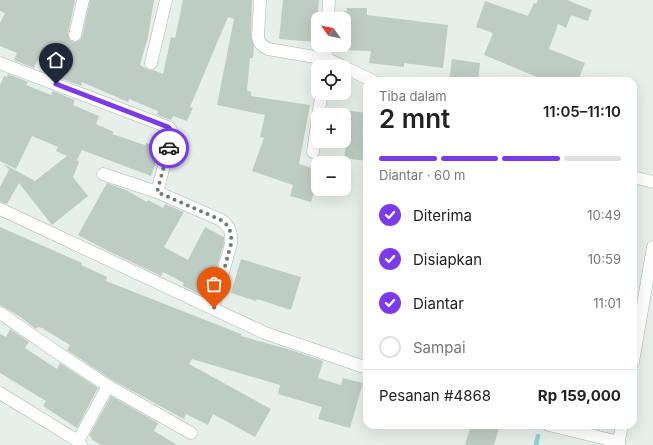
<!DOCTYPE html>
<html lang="id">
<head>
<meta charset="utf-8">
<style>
  :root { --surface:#fff; --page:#f2f2f2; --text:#222; --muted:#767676; --line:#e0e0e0; --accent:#7c3aed }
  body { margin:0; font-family:Inter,sans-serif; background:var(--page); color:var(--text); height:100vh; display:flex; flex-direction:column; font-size:15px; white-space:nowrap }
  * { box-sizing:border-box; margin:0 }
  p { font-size:13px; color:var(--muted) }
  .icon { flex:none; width:22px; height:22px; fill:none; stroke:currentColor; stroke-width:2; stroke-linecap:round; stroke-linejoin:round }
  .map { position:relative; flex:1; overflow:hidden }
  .side { position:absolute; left:363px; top:77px; width:274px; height:352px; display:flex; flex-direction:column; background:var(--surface); border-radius:12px; box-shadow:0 4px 16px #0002 }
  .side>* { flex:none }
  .needle { width:26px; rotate:303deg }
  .controls { position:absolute; left:311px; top:12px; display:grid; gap:8px }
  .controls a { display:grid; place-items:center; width:40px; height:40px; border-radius:8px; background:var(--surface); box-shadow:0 4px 16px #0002; font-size:20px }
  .pin { position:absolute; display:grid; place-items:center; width:34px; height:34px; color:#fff; margin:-41px -17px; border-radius:50% 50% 50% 0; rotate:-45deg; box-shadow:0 0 4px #0007 }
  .pin .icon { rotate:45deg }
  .courier { position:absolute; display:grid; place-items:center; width:40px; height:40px; margin:-20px; border:3px solid #7c3aed; border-radius:50%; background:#fff; color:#222; box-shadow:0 1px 5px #0007 }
  .overview em { font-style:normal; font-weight:600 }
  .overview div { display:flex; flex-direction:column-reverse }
  .overview { display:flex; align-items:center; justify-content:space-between; height:68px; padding:0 16px }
  h1 { font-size:26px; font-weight:600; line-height:30px }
  .bar { display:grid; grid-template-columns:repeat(4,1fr); gap:6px 4px; align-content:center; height:48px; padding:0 16px }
  .bar i { height:5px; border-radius:3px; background:var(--line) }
  .bar .active { background:var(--accent) }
  .bar p { grid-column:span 4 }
  .line { display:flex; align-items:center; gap:10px; padding:0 16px; border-top:1px solid var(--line) }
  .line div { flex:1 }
  ol { padding:0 16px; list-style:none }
  li { display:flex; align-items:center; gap:12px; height:44px }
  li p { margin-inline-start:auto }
  li .icon { padding:4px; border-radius:50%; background:var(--accent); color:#fff; stroke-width:4 }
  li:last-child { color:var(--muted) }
  li i { width:22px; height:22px; border:2px solid var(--line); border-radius:50% }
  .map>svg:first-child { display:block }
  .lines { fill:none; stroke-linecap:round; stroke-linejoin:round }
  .stream { stroke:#8fd3d0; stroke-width:4.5 }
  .building { fill:#becdc4 }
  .street-casing { stroke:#a8b7af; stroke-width:13 }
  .street { stroke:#fff; stroke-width:12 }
  .done { stroke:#687e73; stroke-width:4; stroke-dasharray:0 7.2 }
  .route { stroke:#7c3aed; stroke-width:5 }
</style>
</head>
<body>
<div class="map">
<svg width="653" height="445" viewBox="0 0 653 445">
  <rect width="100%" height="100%" fill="#e6efe9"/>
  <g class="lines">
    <path class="stream" d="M536,445L538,436"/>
  </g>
  <g class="building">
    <path d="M0,0H75L68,34L70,40L74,42L80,40L82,37L90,0H154L148,37L140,65L149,70H153L163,74L171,37L175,38L183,0H252L251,37L254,47L253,58H250L247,91L251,92V96L310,105L299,164L318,170V181L311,202L290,196L293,185L252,171L264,138L260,137L265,115L217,105L234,19L228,17L190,107L193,108L187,121L173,116L171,120L157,115L158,111L129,99L128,102L82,82L81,86L58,77L61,70L38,60L34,68L14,60L17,53L0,46V23L5,13L0,11Z"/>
    <path d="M283,0H319L315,42L279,39Z"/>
    <path d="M538,0H567L592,10L588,21L571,15L566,28L558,24L549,49L585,63L578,81H547L484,55L493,33L476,27L485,1L528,16L534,3L536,4Z"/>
    <path d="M347,8H367V15L448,25L443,68L404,63V67L369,63L371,51L344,50V11H347Z"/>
    <path d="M452,59L480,63L478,81H449Z"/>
    <path d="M8,74L28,82L26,85L51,95L53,91L75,100L73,105L99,116L96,124L114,132L112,134L145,145L146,143L161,148L151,176L82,150L77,160L79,162L73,177L88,196L52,225L19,183L7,204L0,202V187L9,170L4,164L35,181L67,156L56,151L58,147L32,136L16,169L0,161V85L4,76L7,77Z"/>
    <path d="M344,110L367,113V161L344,158L348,132L344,131Z"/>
    <path d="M107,183L126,190L147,202L148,200L163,208L165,204L184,212L164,247L188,260L205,227L224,237V243L212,284L205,297L183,286L184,283L163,272L161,276L106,250L78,235Z"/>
    <path d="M0,227L82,263L81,265L107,277L106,281L241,334V336L291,350L323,361L318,378L341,385L343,378L363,383L350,428L318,419L322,407L278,394L280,385L192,359L189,364L271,409L255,437L213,414L208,425L186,414L184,419L112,380L67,350L70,345L42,328L38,327L36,329L19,316L0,305Z"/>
    <path d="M241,259L301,277L291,310L257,299L256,301L231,293Z"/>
    <path d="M10,329L29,342L25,348L57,369L60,363L98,388L77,428L43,406L46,401L0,373V334L6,337Z"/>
    <path d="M111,396L158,423L154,431L177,445H101L91,439L92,438L89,436Z"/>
    <path d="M471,425H490L499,428L494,445H465Z"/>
  </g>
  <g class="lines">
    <g class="street-casing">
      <g id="street">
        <path d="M260,0L258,37C259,44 262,46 268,49L327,59L344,67"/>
        <path d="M328,19L329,0"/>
        <path d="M75,35L83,0"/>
        <path d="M0,63L168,127L171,130L172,136L157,192"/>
        <path d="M151,63L166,0"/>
        <path d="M326,66L327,45"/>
        <path d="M344,67L373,81"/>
        <path d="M318,115L322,93"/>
        <path d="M313,152L318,117"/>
        <path d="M103,174L157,192L221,220C230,226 232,233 231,244L213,308"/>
        <path d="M633,177L653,182"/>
        <path d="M0,209L265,333L367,368"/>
        <path d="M0,313L55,351L108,386L191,433"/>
        <path d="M633,362L653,247"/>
        <path d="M0,393L78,441L81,445"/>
        <path d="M549,425L619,442"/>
        <path d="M78,441L108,386"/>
        <path d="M618,445L622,425"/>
      </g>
    </g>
    <use href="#street" class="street"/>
  </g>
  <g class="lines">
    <path class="done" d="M169,148L157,192L221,220C230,226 232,233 231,244L214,308"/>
    <path class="route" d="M56,84L168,127C174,133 171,140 169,148"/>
  </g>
</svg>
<div class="controls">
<a><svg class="needle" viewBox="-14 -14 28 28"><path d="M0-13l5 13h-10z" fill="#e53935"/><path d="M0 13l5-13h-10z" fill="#767676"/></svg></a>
<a><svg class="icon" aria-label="locate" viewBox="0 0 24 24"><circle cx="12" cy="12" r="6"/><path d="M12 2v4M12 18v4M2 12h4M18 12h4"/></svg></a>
<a>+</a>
<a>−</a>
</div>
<div class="pin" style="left:214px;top:308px;background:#ea580c"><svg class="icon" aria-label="bag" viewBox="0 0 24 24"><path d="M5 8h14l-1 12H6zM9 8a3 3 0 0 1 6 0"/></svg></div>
<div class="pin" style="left:56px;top:84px;background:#1f2937"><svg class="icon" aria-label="home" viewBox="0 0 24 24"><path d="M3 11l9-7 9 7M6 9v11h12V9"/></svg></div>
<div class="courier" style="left:169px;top:148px"><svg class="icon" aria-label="car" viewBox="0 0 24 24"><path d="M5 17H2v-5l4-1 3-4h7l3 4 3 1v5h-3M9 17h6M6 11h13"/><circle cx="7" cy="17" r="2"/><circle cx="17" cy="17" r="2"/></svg></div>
<section class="side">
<div class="overview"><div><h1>2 mnt</h1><p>Tiba dalam</p></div><em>11:05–11:10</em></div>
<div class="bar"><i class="active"></i><i class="active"></i><i class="active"></i><i></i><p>Diantar · 60 m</p></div>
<ol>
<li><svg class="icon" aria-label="check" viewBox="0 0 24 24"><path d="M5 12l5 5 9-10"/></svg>Diterima<p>10:49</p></li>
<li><svg class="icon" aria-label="check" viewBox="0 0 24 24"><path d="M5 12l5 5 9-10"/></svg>Disiapkan<p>10:59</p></li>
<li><svg class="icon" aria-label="check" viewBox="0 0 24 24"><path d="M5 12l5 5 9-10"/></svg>Diantar<p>11:01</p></li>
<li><i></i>Sampai</li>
</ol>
<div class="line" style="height:52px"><div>Pesanan #4868</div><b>Rp 159,000</b></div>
</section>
</div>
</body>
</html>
